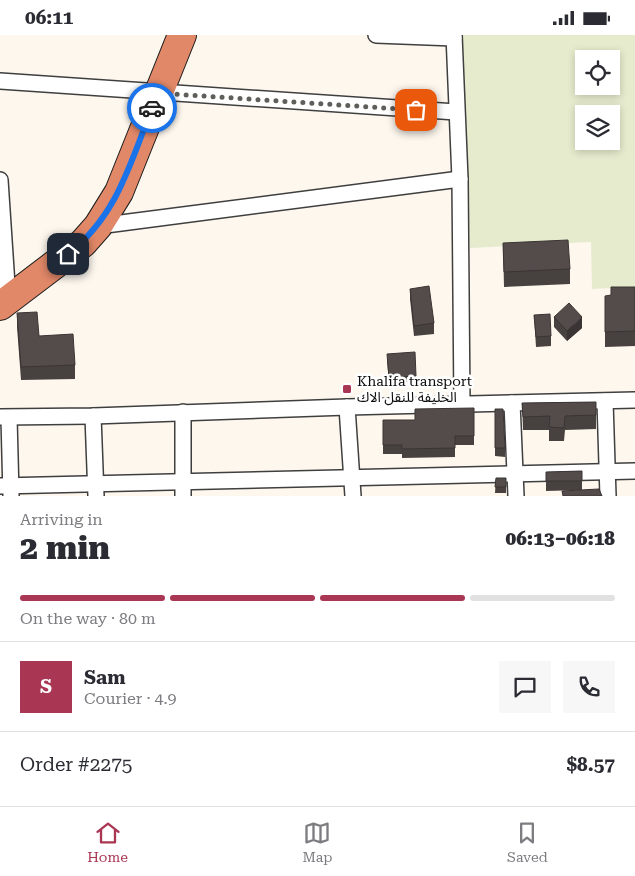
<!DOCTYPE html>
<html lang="en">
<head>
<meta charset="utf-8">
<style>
  :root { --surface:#fff; --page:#f7f7f7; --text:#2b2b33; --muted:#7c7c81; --line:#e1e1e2; --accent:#a93753 }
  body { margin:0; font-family:"Roboto Serif","Noto Sans Arabic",serif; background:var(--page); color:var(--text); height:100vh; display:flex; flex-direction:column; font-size:19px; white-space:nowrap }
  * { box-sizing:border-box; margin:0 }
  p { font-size:16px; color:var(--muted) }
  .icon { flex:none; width:28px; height:28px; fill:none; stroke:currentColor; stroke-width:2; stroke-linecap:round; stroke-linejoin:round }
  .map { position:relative; height:461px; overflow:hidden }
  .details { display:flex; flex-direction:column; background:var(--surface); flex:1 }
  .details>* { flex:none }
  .controls { position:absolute; left:575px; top:15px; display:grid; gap:10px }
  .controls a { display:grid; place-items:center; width:45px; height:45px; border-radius:0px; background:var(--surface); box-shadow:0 2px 8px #0003; font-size:25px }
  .pin { position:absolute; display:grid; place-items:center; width:42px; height:42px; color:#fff; margin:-21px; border-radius:10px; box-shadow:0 2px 8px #0006 }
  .courier { position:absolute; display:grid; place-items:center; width:50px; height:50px; margin:-25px; border:4px solid #1a73e8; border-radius:50%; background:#fff; color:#222; box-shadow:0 1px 6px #0007 }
  .headline em { font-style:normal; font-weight:800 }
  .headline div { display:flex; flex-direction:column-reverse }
  .headline { display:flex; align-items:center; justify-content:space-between; height:85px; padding:0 20px }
  h1 { font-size:32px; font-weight:800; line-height:38px }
  .bar { display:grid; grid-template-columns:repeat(4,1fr); gap:8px 5px; align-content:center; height:60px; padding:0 20px }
  .bar i { height:6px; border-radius:4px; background:var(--line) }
  .bar .on { background:var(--accent) }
  .bar p { grid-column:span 4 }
  .line { display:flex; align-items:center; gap:12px; padding:0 20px; border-top:1px solid var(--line) }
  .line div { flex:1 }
  .round { display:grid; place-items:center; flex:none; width:52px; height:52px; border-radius:0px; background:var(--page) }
  .status { display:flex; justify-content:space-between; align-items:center; height:35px; padding:0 25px; background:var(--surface); direction:ltr }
  .status svg { height:14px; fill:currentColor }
  .dock { display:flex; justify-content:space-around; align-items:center; height:70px; border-top:1px solid var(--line); background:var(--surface); font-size:14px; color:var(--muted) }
  .dock a { display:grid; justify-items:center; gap:2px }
  .dock .on { color:var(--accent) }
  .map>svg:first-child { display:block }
  .pitch { fill:#e6ebcd; fill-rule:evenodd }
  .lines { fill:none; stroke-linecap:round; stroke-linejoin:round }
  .street-casing { stroke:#3f3f3f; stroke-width:18 }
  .highway-casing { stroke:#1d1d1d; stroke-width:30 }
  .street { stroke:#fff; stroke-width:15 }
  .highway { stroke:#e18868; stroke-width:28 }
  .wall { fill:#474140 }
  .shaded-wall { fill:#3a3534 }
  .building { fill:#534c4a; stroke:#3a3534 }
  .done { stroke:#605e5b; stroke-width:5; stroke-dasharray:0 9 }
  .route { stroke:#1a73e8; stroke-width:6 }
  .poi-dot { fill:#a93753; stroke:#fff; stroke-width:2 }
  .labels { text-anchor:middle; stroke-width:5; stroke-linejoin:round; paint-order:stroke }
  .poi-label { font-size:14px; fill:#0c0c0c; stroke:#fff; text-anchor:start }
</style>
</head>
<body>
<div class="status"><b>06:11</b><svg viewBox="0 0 49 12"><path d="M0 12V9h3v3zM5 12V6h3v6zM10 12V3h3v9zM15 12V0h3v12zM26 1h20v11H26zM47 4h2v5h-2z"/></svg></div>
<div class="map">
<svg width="635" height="461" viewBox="0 0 635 461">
  <rect width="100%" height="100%" fill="#fdf7ee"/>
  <path class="pitch" d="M462,0H635V252L592,254L591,207L470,213ZM584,24H611V51H584ZM584,79H611V106H584Z"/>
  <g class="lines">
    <g class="street-casing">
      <g id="street">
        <path d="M376,0L454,3"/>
        <path d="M454,0L460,144L462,370"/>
        <path d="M0,46L456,77"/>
        <path d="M0,145L8,265"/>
        <path d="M98,191L460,144"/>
        <path d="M605,366L608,461"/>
        <path d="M512,368L516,461"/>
        <path d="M347,372L353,461"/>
        <path d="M93,381L96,461"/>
        <path d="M0,382L93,381L347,372L635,365"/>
        <path d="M9,383L11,460"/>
        <path d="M0,451L635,436"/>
        <path d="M183,461V377"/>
      </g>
    </g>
    <g class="highway-casing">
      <path id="highway" d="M0,271L83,208L98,191L119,157L182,0"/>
    </g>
    <use href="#street" class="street"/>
    <use href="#highway" class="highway"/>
  </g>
  <g class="wall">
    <path d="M503,208L570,234V249L504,252Z"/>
    <path d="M635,252V311L605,312V275L611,260Z"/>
    <path d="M410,254L434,288V299L414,301L410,264Z"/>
    <path d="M17,278L39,301L75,330V344L21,345L17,292Z"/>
    <path d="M534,280L551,301V311L536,312Z"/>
    <path d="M554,282L582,293L567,306L554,292Z"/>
    <path d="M387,324L416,341V346L389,348Z"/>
    <path d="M596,367V394L565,395L564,406H549V395H523L522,368Z"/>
    <path d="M474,373V410H455V422L402,423V419H383V385H415Z"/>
    <path d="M495,374L505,413V422L495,421Z"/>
    <path d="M582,436V455L546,456V437Z"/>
    <path d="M496,443H506V458H495Z"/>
  </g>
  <path class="shaded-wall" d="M582,282V293L567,306V296Z"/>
  <g class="building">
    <path d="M568,205L570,234L504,237L503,208Z"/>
    <path d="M429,251L434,288L414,291L410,254Z"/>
    <path d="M611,252H635V296L605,297V261L611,260Z"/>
    <path d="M569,268L582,282L567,296L554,282Z"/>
    <path d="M37,277L39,301L73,299L75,330L21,332L17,278Z"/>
    <path d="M550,279L551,301L536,302L534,280Z"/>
    <path d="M415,317L416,341L389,343L387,319Z"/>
    <path d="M596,367V380L565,381L564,393L549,392L550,381L523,382L522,368Z"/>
    <path d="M474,373V401H455V413L402,414V410H383V385H415V374Z"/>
    <path d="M495,374H503L505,413H495Z"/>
    <path d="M582,436V446H546V437Z"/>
    <path d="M496,443H506V452H495Z"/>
    <path d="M599,454L602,461H563L562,456Z"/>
  </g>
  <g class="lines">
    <path class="done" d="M152,73L157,58L416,75"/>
    <path class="route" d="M68,219C117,181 130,129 152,73"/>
  </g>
  <rect class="poi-dot" x="342" y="349" width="10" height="10" rx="2.5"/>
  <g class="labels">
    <g class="poi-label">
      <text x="357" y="351">Khalifa transport<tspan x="357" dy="16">الخليفة للنقل الاك</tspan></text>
    </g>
  </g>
</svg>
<div class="controls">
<a><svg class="icon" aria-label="locate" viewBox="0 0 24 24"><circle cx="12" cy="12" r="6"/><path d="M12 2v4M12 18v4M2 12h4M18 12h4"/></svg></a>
<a><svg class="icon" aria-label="layers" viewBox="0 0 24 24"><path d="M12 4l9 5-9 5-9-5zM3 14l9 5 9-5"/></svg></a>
</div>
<div class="pin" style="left:416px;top:75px;background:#ea580c"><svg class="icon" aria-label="bag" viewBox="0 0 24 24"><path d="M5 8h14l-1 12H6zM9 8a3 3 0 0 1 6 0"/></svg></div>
<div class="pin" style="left:68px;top:219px;background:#1f2937"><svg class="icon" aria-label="home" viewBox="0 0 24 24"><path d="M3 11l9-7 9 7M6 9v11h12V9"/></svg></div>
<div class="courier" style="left:152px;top:73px"><svg class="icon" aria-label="car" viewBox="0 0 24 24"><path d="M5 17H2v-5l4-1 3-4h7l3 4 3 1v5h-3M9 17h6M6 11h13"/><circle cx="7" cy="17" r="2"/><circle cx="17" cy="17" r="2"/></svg></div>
</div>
<section class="details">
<div class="headline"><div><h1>2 min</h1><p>Arriving in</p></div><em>06:13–06:18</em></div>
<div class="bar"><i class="on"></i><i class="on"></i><i class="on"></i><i></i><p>On the way · 80 m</p></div>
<div class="line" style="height:90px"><b class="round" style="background:var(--accent);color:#fff">S</b><div><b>Sam</b><p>Courier · 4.9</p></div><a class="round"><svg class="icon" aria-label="chat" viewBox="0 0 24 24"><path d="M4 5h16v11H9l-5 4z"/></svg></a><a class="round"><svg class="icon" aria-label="phone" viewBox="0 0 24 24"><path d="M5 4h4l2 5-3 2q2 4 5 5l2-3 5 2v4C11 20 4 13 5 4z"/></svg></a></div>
<div class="line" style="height:65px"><div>Order #2275</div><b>$8.57</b></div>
</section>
<nav class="dock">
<a class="on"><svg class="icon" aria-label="home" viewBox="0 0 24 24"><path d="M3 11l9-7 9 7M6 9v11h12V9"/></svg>Home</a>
<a><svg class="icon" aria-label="map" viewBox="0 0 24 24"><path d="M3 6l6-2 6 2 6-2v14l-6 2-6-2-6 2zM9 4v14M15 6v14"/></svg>Map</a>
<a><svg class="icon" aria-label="saved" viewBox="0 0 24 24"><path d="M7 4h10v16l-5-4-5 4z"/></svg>Saved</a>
</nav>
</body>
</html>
